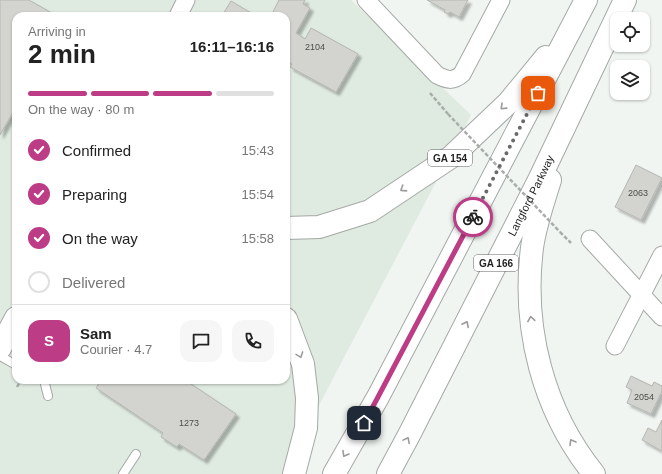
<!DOCTYPE html>
<html lang="en">
<head>
<meta charset="utf-8">
<style>
  :root { --surface:#fff; --page:#f6f6f6; --text:#222; --muted:#767676; --line:#e0e0e0; --accent:#bd3c86 }
  body { margin:0; font-family:Helvetica,sans-serif; background:var(--page); color:var(--text); height:100vh; display:flex; flex-direction:column; font-size:15px; white-space:nowrap }
  * { box-sizing:border-box; margin:0 }
  p { font-size:13px; color:var(--muted) }
  .icon { flex:none; width:22px; height:22px; fill:none; stroke:currentColor; stroke-width:2; stroke-linecap:round; stroke-linejoin:round }
  .map { position:relative; flex:1; overflow:hidden }
  .sheet { position:absolute; left:12px; top:12px; width:278px; height:372px; display:flex; flex-direction:column; background:var(--surface); border-radius:12px; box-shadow:0 1px 3px #0004 }
  .sheet>* { flex:none }
  .controls { position:absolute; left:610px; top:12px; display:grid; gap:8px }
  .controls a { display:grid; place-items:center; width:40px; height:40px; border-radius:8px; background:var(--surface); box-shadow:0 1px 3px #0004; font-size:20px }
  .pin { position:absolute; display:grid; place-items:center; width:34px; height:34px; color:#fff; margin:-17px; border-radius:8px; box-shadow:0 2px 6px #0006 }
  .courier { position:absolute; display:grid; place-items:center; width:40px; height:40px; margin:-20px; border:3px solid #bd3c86; border-radius:50%; background:#fff; color:#222; box-shadow:0 1px 5px #0007 }
  .head em { font-style:normal; font-weight:600 }
  .head div { display:flex; flex-direction:column-reverse }
  .head { display:flex; align-items:center; justify-content:space-between; height:68px; padding:0 16px }
  h1 { font-size:26px; font-weight:600; line-height:30px }
  .bar { display:grid; grid-template-columns:repeat(4,1fr); gap:6px 4px; align-content:center; height:48px; padding:0 16px }
  .bar i { height:5px; border-radius:3px; background:var(--line) }
  .bar .selected { background:var(--accent) }
  .bar p { grid-column:span 4 }
  .line { display:flex; align-items:center; gap:10px; padding:0 16px; border-top:1px solid var(--line) }
  .line div { flex:1 }
  .round { display:grid; place-items:center; flex:none; width:42px; height:42px; border-radius:12px; background:var(--page) }
  ol { padding:0 16px; list-style:none }
  li { display:flex; align-items:center; gap:12px; height:44px }
  li p { margin-inline-start:auto }
  li .icon { padding:4px; border-radius:50%; background:var(--accent); color:#fff; stroke-width:4 }
  li:last-child { color:var(--muted) }
  li i { width:22px; height:22px; border:2px solid var(--line); border-radius:50% }
  .map>svg:first-child { display:block }
  .built { fill:#dfeae0; fill-rule:evenodd }
  .building { fill:#d3d4cf; stroke:#b5b6b1; filter:url(#shadow) }
  .lines { fill:none; stroke-linecap:round; stroke-linejoin:round }
  .lane-casing { stroke:#a5a9a6; stroke-width:10 }
  .street-casing { stroke:#a5a9a6; stroke-width:19 }
  .primary-casing { stroke:#a5a9a6; stroke-width:24 }
  .highway-casing { stroke:#a5a9a6; stroke-width:24 }
  .path { stroke:#a9adaa; stroke-width:2.5; stroke-dasharray:4 2; stroke-linecap:butt }
  .lane { stroke:#fff; stroke-width:8 }
  .street { stroke:#fff; stroke-width:17 }
  .primary { stroke:#fff; stroke-width:22 }
  .highway { stroke:#fff; stroke-width:22 }
  .path-bridge { stroke:#a9adaa; stroke-width:2.5; stroke-dasharray:4 2; stroke-linecap:butt }
  .oneway { stroke:#9a9b9a }
  .done { stroke:#686b68; stroke-width:4; stroke-dasharray:0 7.2 }
  .route { stroke:#bd3c86; stroke-width:5 }
  .labels { text-anchor:middle; stroke-width:3; stroke-linejoin:round; paint-order:stroke }
  .number-label { font-size:9px; fill:#4c4d4b }
  .shield { fill:#fff; stroke:#626362; stroke-width:1 }
  .shield-label { font-size:10px; font-weight:bold; fill:#1f201f }
  .street-label { font-size:11px; fill:#1f201f; stroke:#fff }
</style>
</head>
<body>
<div class="map">
<svg width="662" height="474" viewBox="0 0 662 474">
  <defs>
    <filter id="shadow"><feDropShadow dx="3.5" dy="3.5" stdDeviation="1" flood-color="#0004"/></filter>
  </defs>
  <rect width="100%" height="100%" fill="#f0f5f1"/>
  <path class="built" d="M0,0H351L471,115L283,474H0ZM16,16H286V380H16Z"/>
  <g class="building">
    <path d="M0,0H29L57,16H16V107L0,135Z"/>
    <path d="M279,0H305L303,4L310,8L296,33L305,39L311,28L358,54L336,92L290,67L292,64L286,60V16H271Z"/>
    <path d="M427,0H468L459,17L450,12L448,14L444,12L445,10Z"/>
    <path d="M231,1L251,13L249,16H219L221,12L223,14Z"/>
    <path d="M636,165L662,178L641,220L615,207Z"/>
    <path d="M631,376L652,386L654,382L662,386V391L651,414L627,403L632,390L626,387Z"/>
    <path d="M101,380H185L236,414L204,460L179,444L177,447L161,437L163,433L96,388Z"/>
    <path d="M662,420V451L642,440L648,428L656,432Z"/>
  </g>
  <g class="lines">
    <g class="lane-casing">
      <g id="lane">
        <path d="M0,356L16,365"/>
        <path d="M44,380L48,396"/>
        <path d="M123,474L136,454"/>
      </g>
    </g>
    <g class="street-casing">
      <g id="street">
        <path d="M366,0L437,75C447,80 453,82 462,74L501,0"/>
        <path d="M178,16L186,0"/>
        <path d="M590,239L662,317"/>
        <path d="M615,346L662,255"/>
      </g>
    </g>
    <g class="primary-casing">
      <path id="primary" d="M0,348L16,318"/>
    </g>
    <g class="highway-casing">
      <g id="highway">
        <path d="M550,180C543,203 535,225 532,248C522,328 543,411 594,474"/>
        <path d="M286,228L319,227L370,211L451,157L508,103L546,57"/>
        <path d="M286,319L303,364L307,398L306,428L294,474"/>
        <path d="M12,326L16,323"/>
        <path d="M334,474L378,397L586,0"/>
        <path id="s1" d="M388,474L409,435L539,180L625,0"/>
      </g>
    </g>
    <g class="path">
      <path d="M430,93L448,114"/>
      <path d="M560,232L571,243"/>
      <path d="M17,387L21,380"/>
    </g>
    <use href="#lane" class="lane"/>
    <use href="#street" class="street"/>
    <use href="#primary" class="primary"/>
    <use href="#highway" class="highway"/>
    <path class="path-bridge" d="M448,114L560,232"/>
  </g>
  <defs><path id="oneway-chevron" d="M-2-3.5L2.5 0L-2 3.5" fill="none" stroke-width="1.6" stroke-linecap="round" stroke-linejoin="round"/></defs>
  <g class="oneway">
    <use href="#oneway-chevron" transform="translate(503 107) rotate(136)"/>
    <use href="#oneway-chevron" transform="translate(403 189) rotate(147)"/>
    <use href="#oneway-chevron" transform="translate(531 319) rotate(-99)"/>
    <use href="#oneway-chevron" transform="translate(466 324) rotate(-63)"/>
    <use href="#oneway-chevron" transform="translate(300 355) rotate(70)"/>
    <use href="#oneway-chevron" transform="translate(407 440) rotate(-62)"/>
    <use href="#oneway-chevron" transform="translate(572 442) rotate(-121)"/>
    <use href="#oneway-chevron" transform="translate(345 454) rotate(120)"/>
  </g>
  <g class="lines">
    <path class="done" d="M473,217L538,93"/>
    <path class="route" d="M364,423L378,397L473,217"/>
  </g>
  <g class="labels">
    <g class="number-label">
      <text x="315" y="50">2104</text>
      <text x="638" y="196">2063</text>
      <text x="644" y="400">2054</text>
      <text x="189" y="426">1273</text>
    </g>
    <g class="shield">
      <rect x="428" y="150" width="44" height="16" rx="3"/>
      <rect x="474" y="255" width="44" height="16" rx="3"/>
    </g>
    <g class="shield-label">
      <text x="450" y="162">GA 154</text>
      <text x="496" y="267">GA 166</text>
    </g>
    <g class="street-label">
      <text dy="4" stroke="none"><textPath href="#s1" startOffset="313">Langford Parkway</textPath></text>
    </g>
  </g>
</svg>
<div class="controls">
<a><svg class="icon" aria-label="locate" viewBox="0 0 24 24"><circle cx="12" cy="12" r="6"/><path d="M12 2v4M12 18v4M2 12h4M18 12h4"/></svg></a>
<a><svg class="icon" aria-label="layers" viewBox="0 0 24 24"><path d="M12 4l9 5-9 5-9-5zM3 14l9 5 9-5"/></svg></a>
</div>
<div class="pin" style="left:538px;top:93px;background:#ea580c"><svg class="icon" aria-label="bag" viewBox="0 0 24 24"><path d="M5 8h14l-1 12H6zM9 8a3 3 0 0 1 6 0"/></svg></div>
<div class="pin" style="left:364px;top:423px;background:#1f2937"><svg class="icon" aria-label="home" viewBox="0 0 24 24"><path d="M3 11l9-7 9 7M6 9v11h12V9"/></svg></div>
<div class="courier" style="left:473px;top:217px"><svg class="icon" aria-label="bike" viewBox="0 0 24 24"><circle cx="6" cy="16" r="4"/><circle cx="18" cy="16" r="4"/><path d="M6 16l4-8h5l3 8M10 8l3 8H6M13 5h3"/></svg></div>
<section class="sheet">
<div class="head"><div><h1>2 min</h1><p>Arriving in</p></div><em>16:11–16:16</em></div>
<div class="bar"><i class="selected"></i><i class="selected"></i><i class="selected"></i><i></i><p>On the way · 80 m</p></div>
<ol>
<li><svg class="icon" aria-label="check" viewBox="0 0 24 24"><path d="M5 12l5 5 9-10"/></svg>Confirmed<p>15:43</p></li>
<li><svg class="icon" aria-label="check" viewBox="0 0 24 24"><path d="M5 12l5 5 9-10"/></svg>Preparing<p>15:54</p></li>
<li><svg class="icon" aria-label="check" viewBox="0 0 24 24"><path d="M5 12l5 5 9-10"/></svg>On the way<p>15:58</p></li>
<li><i></i>Delivered</li>
</ol>
<div class="line" style="height:72px"><b class="round" style="background:var(--accent);color:#fff">S</b><div><b>Sam</b><p>Courier · 4.7</p></div><a class="round"><svg class="icon" aria-label="chat" viewBox="0 0 24 24"><path d="M4 5h16v11H9l-5 4z"/></svg></a><a class="round"><svg class="icon" aria-label="phone" viewBox="0 0 24 24"><path d="M5 4h4l2 5-3 2q2 4 5 5l2-3 5 2v4C11 20 4 13 5 4z"/></svg></a></div>
</section>
</div>
</body>
</html>
